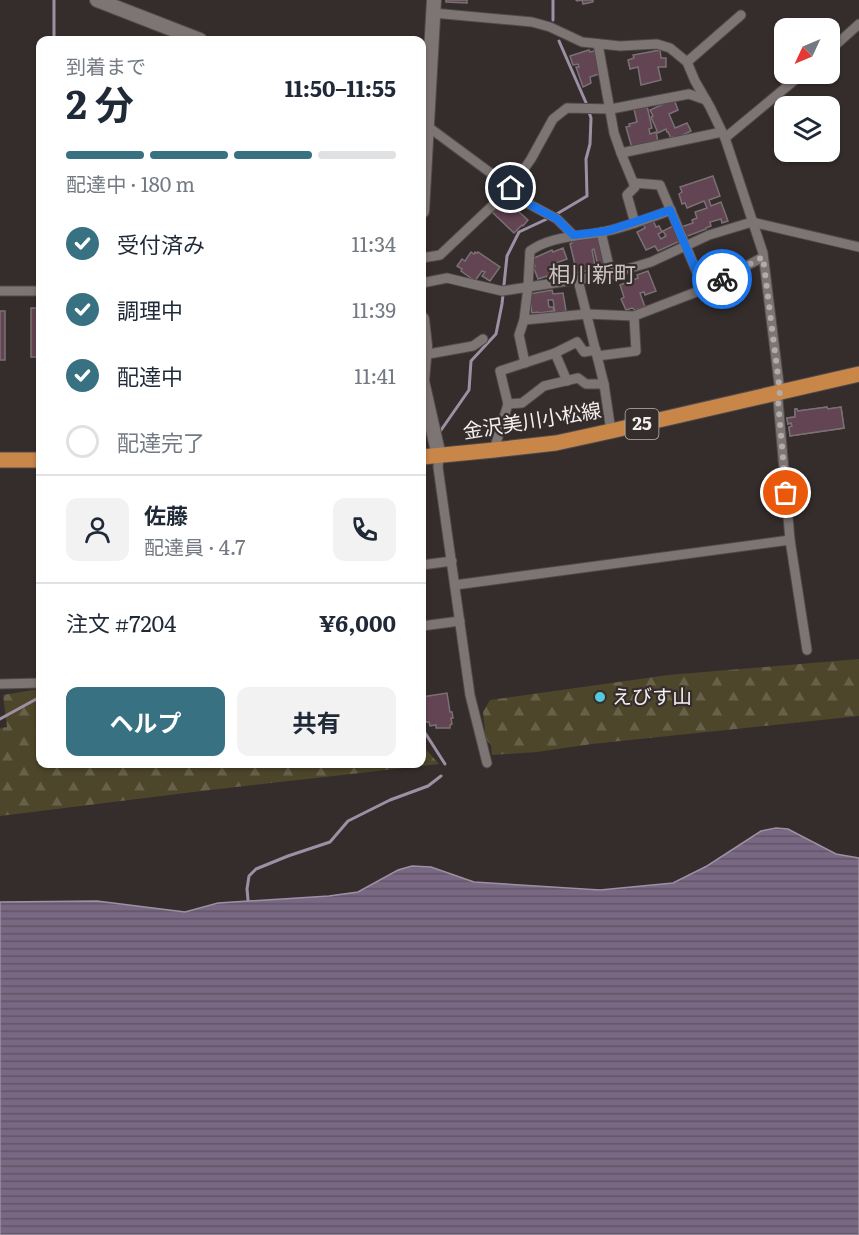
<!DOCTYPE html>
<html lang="ja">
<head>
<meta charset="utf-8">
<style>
  :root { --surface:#fff; --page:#f2f2f3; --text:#1f2937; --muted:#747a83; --line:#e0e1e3; --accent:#377182 }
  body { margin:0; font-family:Literata,"Noto Sans JP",serif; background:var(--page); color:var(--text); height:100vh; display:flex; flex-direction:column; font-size:22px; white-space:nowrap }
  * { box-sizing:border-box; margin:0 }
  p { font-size:20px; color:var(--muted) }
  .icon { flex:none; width:33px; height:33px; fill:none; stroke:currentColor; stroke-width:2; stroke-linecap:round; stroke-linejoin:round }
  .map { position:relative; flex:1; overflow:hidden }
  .details { position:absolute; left:36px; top:36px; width:390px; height:732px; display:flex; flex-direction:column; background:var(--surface); border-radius:12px; box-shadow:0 2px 4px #0004 }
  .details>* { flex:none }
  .needle { width:39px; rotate:226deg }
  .tools { position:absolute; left:774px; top:18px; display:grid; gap:12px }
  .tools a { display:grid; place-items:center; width:66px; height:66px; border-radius:12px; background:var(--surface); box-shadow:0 2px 4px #0004; font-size:30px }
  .pin { position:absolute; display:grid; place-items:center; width:51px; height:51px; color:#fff; margin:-26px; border:3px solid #fff; border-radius:50%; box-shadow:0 2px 6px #0007 }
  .courier { position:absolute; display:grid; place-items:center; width:60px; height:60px; margin:-30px; border:4px solid #1a73e8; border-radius:50%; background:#fff; color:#222; box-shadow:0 2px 8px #0007 }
  .overview em { font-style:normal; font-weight:700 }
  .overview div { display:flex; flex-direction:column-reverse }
  .overview { display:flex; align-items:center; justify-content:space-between; height:102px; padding:0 30px }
  h1 { font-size:39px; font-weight:700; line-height:45px }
  .bar { display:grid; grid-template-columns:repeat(4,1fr); gap:9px 6px; align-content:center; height:72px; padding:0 30px }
  .bar i { height:8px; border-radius:4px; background:var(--line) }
  .bar .current { background:var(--accent) }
  .bar p { grid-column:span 4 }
  .line { display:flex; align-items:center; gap:15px; padding:0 30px; border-top:2px solid var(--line) }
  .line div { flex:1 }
  .round { display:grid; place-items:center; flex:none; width:63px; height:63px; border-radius:12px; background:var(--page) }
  ol { padding:0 30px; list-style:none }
  li { display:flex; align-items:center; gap:18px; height:66px }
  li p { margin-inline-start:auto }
  li .icon { padding:6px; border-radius:50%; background:var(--accent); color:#fff; stroke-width:4 }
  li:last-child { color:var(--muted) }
  li i { width:33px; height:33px; border:3px solid var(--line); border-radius:50% }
  .action { display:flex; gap:12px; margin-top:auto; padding:12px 30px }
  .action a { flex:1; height:69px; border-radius:12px; background:var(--accent); color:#fff; font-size:24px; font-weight:700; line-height:69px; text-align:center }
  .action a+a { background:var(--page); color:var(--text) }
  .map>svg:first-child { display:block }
  .forest { fill:url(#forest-firs) }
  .water { fill:url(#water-rules); stroke:#9e90a4; stroke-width:1.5 }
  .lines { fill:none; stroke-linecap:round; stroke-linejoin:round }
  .stream { stroke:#9e90a4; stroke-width:3 }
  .building { fill:#634453; stroke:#797174; stroke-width:1.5 }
  .street-casing { stroke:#504a4a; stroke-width:11 }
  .secondary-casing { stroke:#504a4a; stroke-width:16 }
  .primary-casing { stroke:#504a4a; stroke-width:17 }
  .street { stroke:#7d7574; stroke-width:9 }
  .secondary { stroke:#7d7574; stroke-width:14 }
  .primary { stroke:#c88649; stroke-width:15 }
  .done { stroke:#b1acab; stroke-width:6; stroke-dasharray:0 10.8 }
  .route { stroke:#1a73e8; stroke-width:8 }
  .poi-dot { fill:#54cadd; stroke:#342d2c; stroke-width:2 }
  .labels { text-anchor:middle; stroke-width:4.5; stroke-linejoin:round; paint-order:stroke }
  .shield { fill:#342d2c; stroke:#bbb6b5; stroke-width:1.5 }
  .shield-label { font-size:18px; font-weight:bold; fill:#f5f0f0 }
  .street-label { font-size:20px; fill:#f5f0f0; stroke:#342d2c }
  .poi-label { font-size:20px; fill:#f5f0f0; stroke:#342d2c; text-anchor:start }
  .quarter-label { font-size:22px; fill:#ccc3c2; stroke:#342d2c }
</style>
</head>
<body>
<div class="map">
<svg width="859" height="1235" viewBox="0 0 859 1235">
  <defs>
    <pattern id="forest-firs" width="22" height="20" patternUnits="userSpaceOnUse" patternTransform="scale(1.5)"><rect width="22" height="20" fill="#4e462b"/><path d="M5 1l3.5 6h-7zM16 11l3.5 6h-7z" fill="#68614a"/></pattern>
    <pattern id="water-rules" width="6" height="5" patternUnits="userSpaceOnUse" patternTransform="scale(1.5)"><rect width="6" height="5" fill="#796783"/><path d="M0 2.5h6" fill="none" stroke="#5f5663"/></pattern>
  </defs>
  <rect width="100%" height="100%" fill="#342d2c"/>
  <g class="forest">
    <path d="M859,659V716L592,744L537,752L492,755L491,745L484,737L485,730L483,712L490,700L668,675Z"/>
    <path d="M39,689L40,703V764H422V745L439,764L210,790L0,816V728L7,727L3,695Z"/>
  </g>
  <path class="water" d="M776,828L788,829L836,854L859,858V1235H0V902L97,901L185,912L218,903L329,896L358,892L398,870L412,866L431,867L474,882L600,890L673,883L707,866L761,831Z"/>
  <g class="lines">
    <g class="stream">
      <path d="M54,0V40"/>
      <path d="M553,20V0"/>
      <path d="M559,41L587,105"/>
      <path d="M555,215L587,196L586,159L590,144L591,118L589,112"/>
      <path d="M439,433L469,390L471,361L496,334L502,304L507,256L519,232L549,218"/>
      <path d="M0,719L40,697"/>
      <path d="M422,728L445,764"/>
      <path d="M248,900L247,889L249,876L256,869L288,856L330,842L348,821L390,800L428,786L441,776"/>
    </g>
  </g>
  <g class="building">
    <path d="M446,0H467V3L446,2Z"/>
    <path d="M576,0H593V2L583,4L582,0L577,1Z"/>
    <path d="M589,50L590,52L594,51L602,73L590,77L591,83L583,87L576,67H579L578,64L573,65L570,56Z"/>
    <path d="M660,50L661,58H666V67H658L661,80L641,85L638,67L630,69L628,60L634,58L633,55Z"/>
    <path d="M674,99L678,110L669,114L675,128L687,123L691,131L675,139L674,137L671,138L668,132H667L666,129L658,133L651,117L653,116L650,110Z"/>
    <path d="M647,106L652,128L649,129L650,134L656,132L658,142L632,148L626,127L630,126L629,124L637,122L634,109Z"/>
    <path d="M713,176L720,196L709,200L711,206L721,202L728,221L722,223L721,219L710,222L711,226L706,228V229L685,237L681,227L693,223L692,220L697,218L695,212L707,208L704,201L687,208L685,203L682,204L679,194L682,192L680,187Z"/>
    <path d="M514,195L524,204L518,211L528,220L523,226L522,225L514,233L492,212L500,203L504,206Z"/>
    <path d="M653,220L656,227L659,226L662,232L658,234L661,239L666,236L663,231L673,226L680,241L658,251L655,246L646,250L637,232L645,228L644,225Z"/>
    <path d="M598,236L606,264L598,266L594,249L592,250L595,265H594L595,269L577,273L570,244L572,243V241Z"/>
    <path d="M563,248L567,259L556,263L561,275L548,280L547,276L538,279L533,266H535L532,259L552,250L553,252Z"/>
    <path d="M471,252L474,254L475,252L477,253L478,252L500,267L490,281L482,276L485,272L482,271L475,281L461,271L462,269L457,266L462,259L465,261Z"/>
    <path d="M648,271L656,291L645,295L644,292L640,293L645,307L635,310L632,308L626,310L621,299L624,297L620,285L638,278L637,275Z"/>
    <path d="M552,290L553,294L563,293L566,311L555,313L553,300H548L549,307H553L554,311L539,313L538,312L532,313L529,294Z"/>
    <rect x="31" y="308" width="9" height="49"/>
    <rect x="0" y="311" width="5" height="49"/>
    <path d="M827,407L828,409L841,407L844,428L790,436L789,427L792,426L791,423L788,424L787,418L795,417V409H797L798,411Z"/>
    <path d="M827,407L828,409L841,407L844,428L790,436L789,427L792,426L791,423L788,424L787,418L795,417V409H797L798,411Z"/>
    <path d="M447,693L450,712H452L453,718H451L452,724L450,725V728H436V725L430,726L429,722H425L423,712L422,713V697Z"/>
  </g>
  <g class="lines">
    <g class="street-casing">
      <g id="street">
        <path d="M433,13L532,22L550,27L582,42L620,46L657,44L670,48L687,62L695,81L710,107L725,138L763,253L780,392L778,400L790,540L807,650"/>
        <path d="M598,44L614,133L621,153L635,187L627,195L635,223"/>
        <path d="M830,50L859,24"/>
        <path d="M687,62L741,15"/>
        <path d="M427,126L511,188L529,204L557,219L573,235"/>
        <path d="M725,138L802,74"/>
        <path d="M621,153L722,132"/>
        <path d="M634,183L660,185L704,289"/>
        <path d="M601,232L611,275"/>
        <path d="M422,258L440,255L511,188L531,159L553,119L567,108L611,109L689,94L706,100"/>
        <path d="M578,280L604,384L611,431"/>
        <path d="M422,283L447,278L502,291L607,275L651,262L709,235L752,222L859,247"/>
        <path d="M0,291H40"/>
        <path d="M524,320L587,314L634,316L704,289L763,257"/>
        <path d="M555,353L567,381"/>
        <path d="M423,355L473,346L483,339"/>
        <path d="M597,356L636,351L634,316"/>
        <path d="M525,363L519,335L524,320L528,287L530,251C552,235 581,237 607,231C629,226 650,218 671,210"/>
        <path d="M508,404L522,403L544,386L578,378L586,384H604"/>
        <path d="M494,450L508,404L500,371L555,353L577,342L584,352L596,350"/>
        <path d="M439,456L438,467L470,695L487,763"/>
        <path d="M422,565L452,561"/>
        <path d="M455,585L790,540"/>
        <path d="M422,626L460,621"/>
        <path d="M0,684L40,683"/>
      </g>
    </g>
    <g class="secondary-casing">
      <g id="secondary">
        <path d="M97,0L200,40"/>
        <path d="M422,211L434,0"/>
        <path d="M422,319L425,346L422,381L439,456"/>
      </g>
    </g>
    <g class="primary-casing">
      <g id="primary">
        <path d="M422,457L494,450L556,443L611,431L859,374"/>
        <path d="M0,460H40"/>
      </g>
    </g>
    <use href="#street" class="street"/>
    <use href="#secondary" class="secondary"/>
    <use href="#primary" class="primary"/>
  </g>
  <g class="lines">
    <path class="done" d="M722,279L763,257L780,392L778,400L786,493"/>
    <path class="route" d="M511,188L529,204L557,219L573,235L607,231L670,210L704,289L722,279"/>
  </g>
  <circle class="poi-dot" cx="600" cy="697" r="6"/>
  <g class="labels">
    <rect class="shield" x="625.5" y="409" width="33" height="30" rx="4.5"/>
    <g class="shield-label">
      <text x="642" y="430">25</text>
    </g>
    <g class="street-label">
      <text transform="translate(532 421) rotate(-9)" y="7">金沢美川小松線</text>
    </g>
    <g class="poi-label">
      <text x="612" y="704">えびす山</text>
    </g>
    <g class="quarter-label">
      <text x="592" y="282">相川新町</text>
    </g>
  </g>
</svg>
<div class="tools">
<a><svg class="needle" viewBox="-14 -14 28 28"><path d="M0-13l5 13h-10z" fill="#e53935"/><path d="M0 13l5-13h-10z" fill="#747a83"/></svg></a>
<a><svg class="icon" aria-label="layers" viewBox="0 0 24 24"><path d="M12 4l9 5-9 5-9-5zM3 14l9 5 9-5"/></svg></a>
</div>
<div class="pin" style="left:786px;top:493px;background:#ea580c"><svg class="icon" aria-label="bag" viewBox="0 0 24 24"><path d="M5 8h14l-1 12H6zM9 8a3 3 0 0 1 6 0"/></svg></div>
<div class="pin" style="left:511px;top:188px;background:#1f2937"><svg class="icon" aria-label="home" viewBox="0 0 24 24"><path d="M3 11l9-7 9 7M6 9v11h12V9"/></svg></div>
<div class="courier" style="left:722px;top:279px"><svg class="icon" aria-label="bike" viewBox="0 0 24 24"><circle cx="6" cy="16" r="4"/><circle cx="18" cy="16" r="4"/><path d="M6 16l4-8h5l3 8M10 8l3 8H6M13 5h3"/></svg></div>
<section class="details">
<div class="overview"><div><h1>2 分</h1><p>到着まで</p></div><em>11:50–11:55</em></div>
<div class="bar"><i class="current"></i><i class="current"></i><i class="current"></i><i></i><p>配達中 · 180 m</p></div>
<ol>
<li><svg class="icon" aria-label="check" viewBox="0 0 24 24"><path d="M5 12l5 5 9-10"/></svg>受付済み<p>11:34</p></li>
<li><svg class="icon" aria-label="check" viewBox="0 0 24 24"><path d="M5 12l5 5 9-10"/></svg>調理中<p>11:39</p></li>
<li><svg class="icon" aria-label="check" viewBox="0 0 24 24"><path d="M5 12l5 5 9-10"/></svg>配達中<p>11:41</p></li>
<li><i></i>配達完了</li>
</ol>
<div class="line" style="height:108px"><a class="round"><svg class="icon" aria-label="person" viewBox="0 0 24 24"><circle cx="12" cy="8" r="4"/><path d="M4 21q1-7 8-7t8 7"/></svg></a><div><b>佐藤</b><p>配達員 · 4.7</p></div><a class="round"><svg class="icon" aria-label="phone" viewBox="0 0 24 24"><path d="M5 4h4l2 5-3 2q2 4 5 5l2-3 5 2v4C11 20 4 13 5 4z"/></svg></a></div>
<div class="line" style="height:78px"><div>注文 #7204</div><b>¥6,000</b></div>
<div class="action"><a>ヘルプ</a><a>共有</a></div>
</section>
</div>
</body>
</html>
